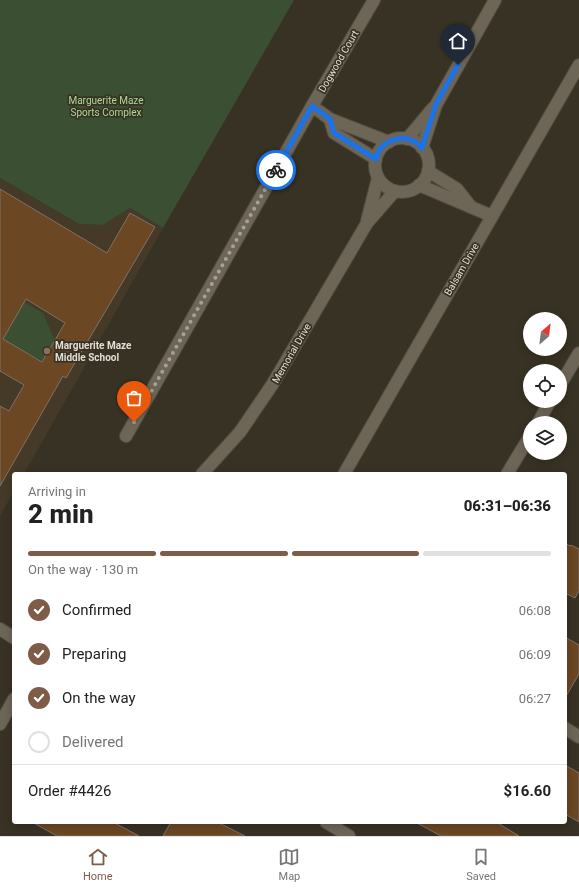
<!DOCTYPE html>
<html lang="en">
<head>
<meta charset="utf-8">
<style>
  :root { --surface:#fff; --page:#f6f6f6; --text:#222; --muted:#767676; --line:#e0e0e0; --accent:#7e5c48 }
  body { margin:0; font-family:Roboto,sans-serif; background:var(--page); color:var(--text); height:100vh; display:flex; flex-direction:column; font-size:15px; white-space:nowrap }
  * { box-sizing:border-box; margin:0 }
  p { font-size:13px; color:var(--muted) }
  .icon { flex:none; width:22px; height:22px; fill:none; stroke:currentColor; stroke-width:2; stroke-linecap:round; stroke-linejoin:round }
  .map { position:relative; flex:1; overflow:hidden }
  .sheet { position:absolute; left:12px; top:472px; width:555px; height:352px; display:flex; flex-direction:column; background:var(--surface); border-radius:4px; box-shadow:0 2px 10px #0003 }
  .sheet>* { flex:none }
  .needle { width:26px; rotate:28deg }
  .tools { position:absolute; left:523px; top:312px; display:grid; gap:8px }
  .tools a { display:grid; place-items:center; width:44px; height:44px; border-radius:50%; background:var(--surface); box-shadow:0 2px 10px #0003; font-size:20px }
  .pin { position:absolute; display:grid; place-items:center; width:34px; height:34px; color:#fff; margin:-41px -17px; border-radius:50% 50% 50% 0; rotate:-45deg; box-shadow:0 0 4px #0007 }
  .pin .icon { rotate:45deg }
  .courier { position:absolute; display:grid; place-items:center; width:40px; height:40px; margin:-20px; border:3px solid #1a73e8; border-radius:50%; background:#fff; color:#222; box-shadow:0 1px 5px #0007 }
  .headline em { font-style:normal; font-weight:800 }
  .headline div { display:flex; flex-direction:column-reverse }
  .headline { display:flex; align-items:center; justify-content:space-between; height:68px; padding:0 16px }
  h1 { font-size:26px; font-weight:800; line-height:30px }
  .bar { display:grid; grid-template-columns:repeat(4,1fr); gap:6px 4px; align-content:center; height:48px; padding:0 16px }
  .bar i { height:5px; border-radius:3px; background:var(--line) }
  .bar .selected { background:var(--accent) }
  .bar p { grid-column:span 4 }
  .line { display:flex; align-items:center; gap:10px; padding:0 16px; border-top:1px solid var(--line) }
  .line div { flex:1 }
  ol { padding:0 16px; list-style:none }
  li { display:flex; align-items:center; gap:12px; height:44px }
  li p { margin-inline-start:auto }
  li .icon { padding:4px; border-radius:50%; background:var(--accent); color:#fff; stroke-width:4 }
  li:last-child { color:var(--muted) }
  li i { width:22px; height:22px; border:2px solid var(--line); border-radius:50% }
  .menu { display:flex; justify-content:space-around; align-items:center; height:56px; border-top:1px solid var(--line); background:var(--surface); font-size:11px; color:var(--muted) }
  .menu a { display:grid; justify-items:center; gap:2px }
  .menu .selected { color:var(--accent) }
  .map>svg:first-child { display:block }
  .built { fill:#443a27 }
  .green { fill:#3b4f32 }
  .building { fill:#6b4723; stroke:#7f7266; fill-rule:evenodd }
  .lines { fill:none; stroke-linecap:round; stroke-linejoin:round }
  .minor-casing { stroke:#524d41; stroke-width:14 }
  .minor { stroke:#6d6657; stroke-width:12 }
  .done { stroke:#a6a196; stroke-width:4; stroke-dasharray:0 7.2 }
  .route { stroke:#1a73e8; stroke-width:5 }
  .education-dot { fill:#8d6e63; stroke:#383224; stroke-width:1.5 }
  .labels { text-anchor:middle; stroke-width:3.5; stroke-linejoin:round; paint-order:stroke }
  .street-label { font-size:10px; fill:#e1ddd4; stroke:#383224 }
  .park-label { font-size:10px; fill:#acd997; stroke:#383224 }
  .poi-label { font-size:10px; font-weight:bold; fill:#e1ddd4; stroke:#383224; text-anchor:start }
</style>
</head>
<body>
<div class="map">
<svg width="579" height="836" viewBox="0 0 579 836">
  <rect width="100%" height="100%" fill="#383224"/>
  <path class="built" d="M0,178L79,224L103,225L130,208L163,228L24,474H14V491L0,516Z"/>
  <g class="green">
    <path d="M0,0H294L163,228L130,208L103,225L79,224L0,178Z"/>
    <path d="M24,302L43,313L55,341L42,361L3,339Z"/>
  </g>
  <g class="building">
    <path d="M0,189L107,253L130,213L155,227L66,378L63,376L0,486V406L9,411L24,385L0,371ZM26,299L65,323L42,362L3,339Z"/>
    <path d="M565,543L570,546L571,545L579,549V591L575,598L565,593Z"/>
    <path d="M565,637L579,645V674L565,698Z"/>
    <path d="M565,765L579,773V822L565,814Z"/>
    <path d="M32,822H113L139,836H57Z"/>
    <path d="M171,822H217L245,836H163Z"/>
    <path d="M415,822H496L519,836H441Z"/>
  </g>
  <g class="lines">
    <g class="minor-casing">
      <g id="minor">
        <path d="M312,106L330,119L389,142"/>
        <path d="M330,119L334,133L376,159"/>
        <circle cx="402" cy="165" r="27"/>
        <path d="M407,139L433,108"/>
        <path d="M422,148L436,105L495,0"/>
        <path d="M428,171L457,189L471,207"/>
        <path d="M419,185L492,216"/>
        <path d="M367,221L378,178"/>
        <path d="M560,385L579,353"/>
        <path d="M538,423L550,401"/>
        <path d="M126,436L312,106L374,0"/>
        <path d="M202,474L240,432L272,385L367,223L395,191"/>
        <path d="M344,474L579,65"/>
        <path d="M507,474L530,436"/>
        <path d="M0,629L14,638"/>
        <path d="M0,724L14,699"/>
        <path d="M565,728L579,737"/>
        <path d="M326,822L349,836"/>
      </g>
    </g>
    <use href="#minor" class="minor"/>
  </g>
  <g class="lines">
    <path class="done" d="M134,422L276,170"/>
    <path class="route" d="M276,170L312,106L330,119L334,133L376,159C379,142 400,133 415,142C417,143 420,146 422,148L436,104L458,65"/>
  </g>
  <circle class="education-dot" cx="47" cy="351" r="4"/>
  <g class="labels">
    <g class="street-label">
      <text transform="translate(338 61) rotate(-60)" y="4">Dogwood Court</text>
      <text transform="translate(461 269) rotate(-60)" y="4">Balsam Drive</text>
      <text transform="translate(291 353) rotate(-60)" y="4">Memorial Drive</text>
    </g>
    <g class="park-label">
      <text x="106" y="104">Marguerite Maze<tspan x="106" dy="12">Sports Complex</tspan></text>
    </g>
    <g class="poi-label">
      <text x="55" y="349">Marguerite Maze<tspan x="55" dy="12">Middle School</tspan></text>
    </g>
  </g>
</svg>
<div class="tools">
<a><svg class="needle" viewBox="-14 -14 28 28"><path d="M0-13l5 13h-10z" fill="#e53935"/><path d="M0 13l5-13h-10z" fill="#767676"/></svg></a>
<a><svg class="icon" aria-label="locate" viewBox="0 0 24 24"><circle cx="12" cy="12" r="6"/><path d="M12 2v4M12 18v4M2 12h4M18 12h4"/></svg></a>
<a><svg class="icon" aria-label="layers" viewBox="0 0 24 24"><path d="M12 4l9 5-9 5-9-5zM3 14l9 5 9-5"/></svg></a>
</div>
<div class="pin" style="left:134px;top:422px;background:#ea580c"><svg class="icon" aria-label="bag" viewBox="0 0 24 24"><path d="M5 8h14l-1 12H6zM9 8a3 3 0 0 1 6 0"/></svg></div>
<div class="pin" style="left:458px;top:65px;background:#1f2937"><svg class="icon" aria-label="home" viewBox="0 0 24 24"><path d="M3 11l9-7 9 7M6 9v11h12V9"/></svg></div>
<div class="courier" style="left:276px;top:170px"><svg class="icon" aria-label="bike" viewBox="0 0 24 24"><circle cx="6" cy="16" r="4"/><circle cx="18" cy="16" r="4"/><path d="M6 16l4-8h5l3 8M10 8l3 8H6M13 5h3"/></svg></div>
<section class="sheet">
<div class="headline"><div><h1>2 min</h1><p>Arriving in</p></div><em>06:31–06:36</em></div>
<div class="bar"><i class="selected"></i><i class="selected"></i><i class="selected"></i><i></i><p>On the way · 130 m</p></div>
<ol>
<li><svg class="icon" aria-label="check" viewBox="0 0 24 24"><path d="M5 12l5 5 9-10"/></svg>Confirmed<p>06:08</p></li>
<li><svg class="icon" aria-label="check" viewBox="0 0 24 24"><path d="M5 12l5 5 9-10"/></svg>Preparing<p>06:09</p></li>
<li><svg class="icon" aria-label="check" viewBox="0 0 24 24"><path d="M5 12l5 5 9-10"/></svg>On the way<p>06:27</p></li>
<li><i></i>Delivered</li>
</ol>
<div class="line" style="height:52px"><div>Order #4426</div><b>$16.60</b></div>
</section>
</div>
<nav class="menu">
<a class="selected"><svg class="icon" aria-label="home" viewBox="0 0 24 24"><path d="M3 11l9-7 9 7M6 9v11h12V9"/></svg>Home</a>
<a><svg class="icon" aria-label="map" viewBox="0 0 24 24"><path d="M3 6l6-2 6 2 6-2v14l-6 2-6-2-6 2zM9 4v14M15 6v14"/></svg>Map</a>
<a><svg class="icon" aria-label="saved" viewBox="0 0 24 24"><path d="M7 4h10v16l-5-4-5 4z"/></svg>Saved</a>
</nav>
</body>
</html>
